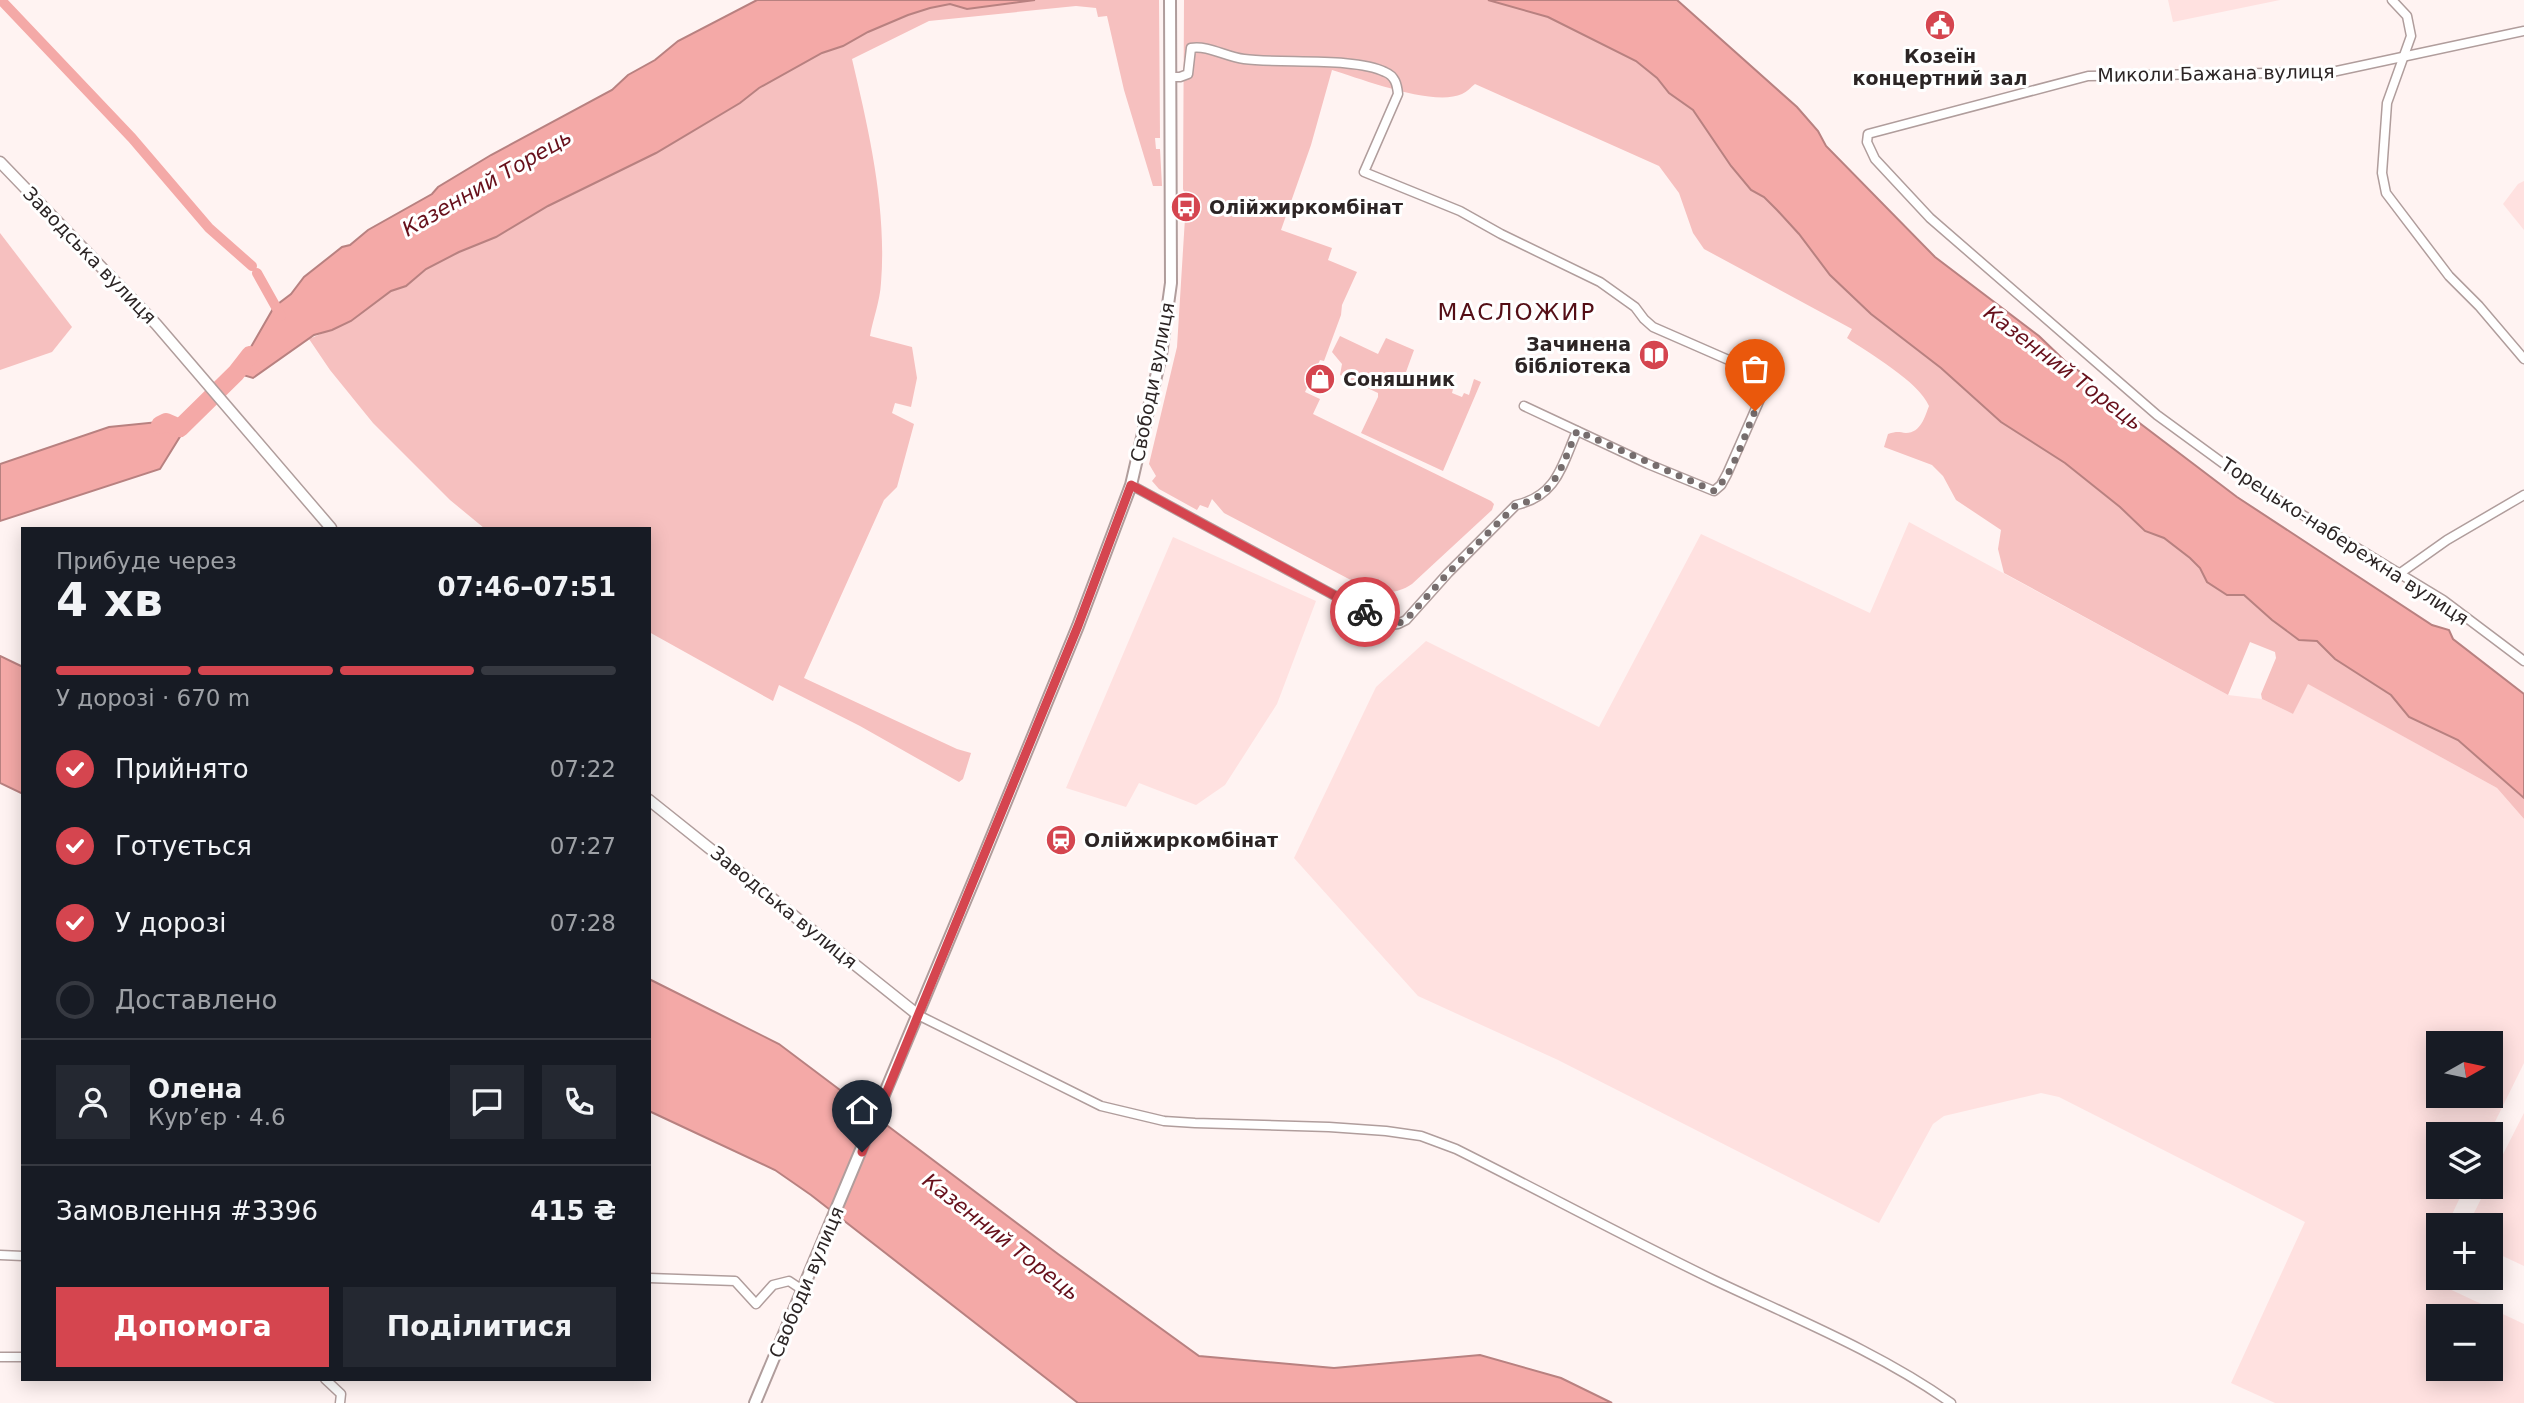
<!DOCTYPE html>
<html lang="uk">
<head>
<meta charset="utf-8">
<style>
  :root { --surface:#171b24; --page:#242831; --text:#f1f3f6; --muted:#9ea1a6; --line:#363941; --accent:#d5454f }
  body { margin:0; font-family:"DejaVu Sans",sans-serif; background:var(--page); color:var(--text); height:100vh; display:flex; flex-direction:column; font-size:26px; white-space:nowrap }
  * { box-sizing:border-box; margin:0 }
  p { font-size:23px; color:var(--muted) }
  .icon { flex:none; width:38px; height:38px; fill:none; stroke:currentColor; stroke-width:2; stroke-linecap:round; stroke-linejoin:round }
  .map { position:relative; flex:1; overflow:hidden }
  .side { position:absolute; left:21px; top:527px; width:630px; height:854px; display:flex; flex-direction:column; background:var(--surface); border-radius:0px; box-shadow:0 4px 18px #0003 }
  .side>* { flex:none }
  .needle { width:46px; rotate:81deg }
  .fabs { position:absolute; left:2426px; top:1031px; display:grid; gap:14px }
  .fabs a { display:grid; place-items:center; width:77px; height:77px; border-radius:0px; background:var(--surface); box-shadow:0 4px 18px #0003; font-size:35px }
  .pin { position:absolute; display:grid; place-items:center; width:60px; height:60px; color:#fff; margin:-72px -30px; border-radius:50% 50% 50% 0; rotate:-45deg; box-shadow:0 0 7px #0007 }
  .pin .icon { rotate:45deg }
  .courier { position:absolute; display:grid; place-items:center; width:70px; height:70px; margin:-35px; border:5px solid #d5454f; border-radius:50%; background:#fff; color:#222; box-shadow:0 2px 9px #0007 }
  .summary em { font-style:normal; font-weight:600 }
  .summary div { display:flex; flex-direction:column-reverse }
  .summary { display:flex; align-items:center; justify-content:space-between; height:119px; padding:0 35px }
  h1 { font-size:46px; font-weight:600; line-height:52px }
  .bar { display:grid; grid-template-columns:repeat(4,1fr); gap:10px 7px; align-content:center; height:84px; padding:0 35px }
  .bar i { height:9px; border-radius:5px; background:var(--line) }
  .bar .active { background:var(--accent) }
  .bar p { grid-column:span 4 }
  .line { display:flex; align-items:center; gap:18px; padding:0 35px; border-top:2px solid var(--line) }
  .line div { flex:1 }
  .round { display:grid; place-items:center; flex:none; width:74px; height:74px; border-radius:0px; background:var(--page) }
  ol { padding:0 35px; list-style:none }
  li { display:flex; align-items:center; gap:21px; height:77px }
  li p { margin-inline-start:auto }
  li .icon { padding:7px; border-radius:50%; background:var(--accent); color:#fff; stroke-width:4 }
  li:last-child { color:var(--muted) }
  li i { width:38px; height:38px; border:4px solid var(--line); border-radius:50% }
  .primary-button { display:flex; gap:14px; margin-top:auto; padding:14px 35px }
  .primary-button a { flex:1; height:80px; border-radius:0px; background:var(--accent); color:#fff; font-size:28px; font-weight:600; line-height:80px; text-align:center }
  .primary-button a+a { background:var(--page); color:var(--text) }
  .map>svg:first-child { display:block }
  .built { fill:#ffe1e0; fill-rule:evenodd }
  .green { fill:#f6c0bf }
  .water { fill:#f4a9a7; stroke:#b88180; stroke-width:2 }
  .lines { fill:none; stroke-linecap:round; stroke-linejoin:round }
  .canal { stroke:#f4a9a7; stroke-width:10 }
  .river { stroke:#f4a9a7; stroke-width:18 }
  .minor-casing { stroke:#b09d9c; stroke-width:11 }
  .tertiary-casing { stroke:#b09d9c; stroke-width:13 }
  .secondary-casing { stroke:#b09d9c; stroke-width:14 }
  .minor { stroke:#fff; stroke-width:8 }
  .tertiary { stroke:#fff; stroke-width:10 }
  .secondary { stroke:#fff; stroke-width:10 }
  .done { stroke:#766d6d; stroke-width:7; stroke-dasharray:0 12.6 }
  .route { stroke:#d5454f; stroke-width:9 }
  .labels { text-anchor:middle; stroke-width:6; stroke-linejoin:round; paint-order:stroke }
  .poi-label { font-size:19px; font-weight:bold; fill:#2c2525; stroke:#fff; text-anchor:start }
  .street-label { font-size:19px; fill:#2c2525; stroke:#fff }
  .water-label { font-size:21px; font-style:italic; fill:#67101b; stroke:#fff }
  .quarter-label { font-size:23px; letter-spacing:2px; fill:#540e16; stroke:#fff }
</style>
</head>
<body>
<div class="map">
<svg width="2524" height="1403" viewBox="0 0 2524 1403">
  <rect width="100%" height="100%" fill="#fff3f2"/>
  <g class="built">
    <path d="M2168,0H2280L2173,22Z"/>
    <path d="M2524,181V230L2503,204L2518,184Z"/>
    <path d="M1909,522L2228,695L2262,699L2293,714L2307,683L2497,788L2524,819V1063L2489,1134H2438V1186L2465,1187L2447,1225H2438V1244L2426,1278L2524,1324V1403H2275L2231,1383L2305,1222L2059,1097L2041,1093L1944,1116L1933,1124L1879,1223L1558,1060L1418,996L1294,858L1376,687L1426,641L1599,727L1701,534L1870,613ZM2438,1043H2490V1096H2438ZM2438,1316H2490V1368H2438Z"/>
    <path d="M1173,537L1316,601L1277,704L1225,785L1196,805L1139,783L1126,807L1066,788Z"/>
    <path d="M2524,1113V1266L2490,1250V1225H2468L2487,1187L2490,1186V1180Z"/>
  </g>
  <g class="green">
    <path d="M1035,0H1159L1160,138H1155L1156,149H1160L1162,186H1153L1124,90L1107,16L1098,17L1096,8L1076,6L929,21L852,59C869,131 887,208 881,283C880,301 873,319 870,336L912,347L917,378L911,407L895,403L892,413L914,424L897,487L884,500L804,678L957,749L971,753L963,779L959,782L860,726L779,685L773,701L649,632V528H484L450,500L373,423L330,370L309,339L351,321L391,291L406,286L426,269L459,252L496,237L548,206L656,153L740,103L759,88L822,53L843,46L868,32L908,15L930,8L950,4L967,9Z"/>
    <path d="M1184,0H1488L1548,17L1636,61L1658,79L1669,93L1693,110L1731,166L1751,190L1764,197L1777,210L1871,314L1941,368L2001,422L2065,463L2120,507L2145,531L2164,538L2190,558L2200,568L2207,582L2227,595H2244L2272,620L2299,640L2317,641L2335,659L2391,695L2409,717L2458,740L2524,798V819L2497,788L2308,684L2293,714L2262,699L2261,694L2276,658L2275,652L2250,642L2228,695L2004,573L1998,549L2001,530L1956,500L1943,476L1932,465L1884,447L1888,434C1897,431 1899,432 1906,433C1921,433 1925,416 1929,406C1918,381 1870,354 1847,338L1852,329L1704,249L1693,233L1679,193L1659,166L1475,84C1471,87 1467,92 1462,94C1433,107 1362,79 1332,70L1311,145L1281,230L1332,248L1328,260L1357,272L1342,305L1341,315L1324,361L1320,360L1305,392L1320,399L1313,414L1491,501L1494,504L1492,510L1412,584C1394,596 1383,592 1364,587L1224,513L1212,499L1208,508L1200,505L1197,510L1159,489L1152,481L1156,476L1149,464L1177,347L1185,218L1190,211V201L1187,200L1183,189Z"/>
    <path d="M0,233L72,327L52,352L0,370Z"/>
    <path d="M1340,336L1378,354L1386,338L1414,350L1406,372L1410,374V377L1423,382L1425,379L1442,388L1443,385L1453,389L1452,393L1462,397L1464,393L1469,395L1474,379L1481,382L1443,471L1361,433L1378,397V393L1340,375L1342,364L1332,352Z"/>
  </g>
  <g class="water">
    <path d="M757,0H1035L967,9L950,4L930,8L908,15L868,32L843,46L822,53L759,88L740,103L656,153L548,206L496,237L459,252L426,269L406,286L391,291L351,321L332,330L314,335L253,378L236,373L274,307L291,294L304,277L342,247L350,245L368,230L432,194L438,187L491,155L612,90L628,75L655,60L678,41Z"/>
    <path d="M1488,0H1677L1797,107L1818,131L1826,146L1935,257L2039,336L2065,361L2090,379L2104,396L2237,497L2432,625L2449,630L2453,639L2524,694V798L2458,740L2409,717L2391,695L2335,659L2317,641L2299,640L2272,620L2244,595H2227L2207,582L2200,568L2190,558L2164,538L2145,531L2120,507L2065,463L2001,422L1941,368L1871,314L1830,275L1799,234L1777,210L1764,197L1751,190L1731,166L1693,110L1669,93L1657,78L1636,61L1548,17Z"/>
    <path d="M178,420L181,435L160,469L0,521V464L109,427Z"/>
    <path d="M0,656L23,667V794L0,783Z"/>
    <path d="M649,979L779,1044L1058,1254L1199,1356L1334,1368L1480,1355L1561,1378L1612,1403H1078L811,1195L775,1170L649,1111Z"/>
  </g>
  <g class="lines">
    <g class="canal">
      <path d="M1,0L132,138L209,228L252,266"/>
      <path d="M257,273L281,316"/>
    </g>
    <path class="river" d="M160,425L166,422L180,428L236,373L250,355"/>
    <g class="minor-casing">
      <g id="minor">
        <path d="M2392,0L2407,16L2411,36L2387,103L2382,173L2386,193L2449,276L2479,306L2524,359"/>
        <path d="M2524,31L2332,72L2088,76L1868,134L1867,142L1875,159L1930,218L2157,415L2250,483L2443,600L2524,661"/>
        <path d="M1170,77H1180L1188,74L1191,48C1208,45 1226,57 1244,59C1281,64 1355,57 1385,72C1395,76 1397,84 1398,94L1364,172L1460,211L1501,234L1600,282L1635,307L1644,319L1653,327L1756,372L1762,379L1764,390L1727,474L1721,485L1714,491L1648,464L1524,406"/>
        <path d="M1131,485L1389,625L1398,624L1406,620L1448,573L1516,505C1557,496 1562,465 1577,431"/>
        <path d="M2399,574L2447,540L2524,495"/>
        <path d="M918,1015L1101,1106L1164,1121L1195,1123L1329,1127L1386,1131L1421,1136L1456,1149C1542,1192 1627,1238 1714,1280C1794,1318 1879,1352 1951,1403"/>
        <path d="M0,1255L23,1256"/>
        <path d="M649,1278L735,1281L756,1304L773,1285L789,1281L801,1289"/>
        <path d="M0,1357H23"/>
        <path d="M325,1379L341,1394L340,1403"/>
      </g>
    </g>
    <g class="tertiary-casing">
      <g id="tertiary">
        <path d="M0,162L156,324L331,528"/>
        <path d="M649,800L918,1015"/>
      </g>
    </g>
    <g class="secondary-casing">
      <path id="secondary" d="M755,1403L976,875L1078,626L1131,485L1161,355L1171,283L1170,0"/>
    </g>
    <use href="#minor" class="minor"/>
    <use href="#tertiary" class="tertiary"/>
    <use href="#secondary" class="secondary"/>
  </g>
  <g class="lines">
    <path class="done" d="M1365,612C1379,619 1390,629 1406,620L1448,573L1516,505C1556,497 1562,464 1577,431L1714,491C1733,475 1745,434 1755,411"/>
    <path class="route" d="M862,1152L1078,626L1131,485L1365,612"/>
  </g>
  <defs>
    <g id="civic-disc" transform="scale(1.575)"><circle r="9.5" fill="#d5454f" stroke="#fff"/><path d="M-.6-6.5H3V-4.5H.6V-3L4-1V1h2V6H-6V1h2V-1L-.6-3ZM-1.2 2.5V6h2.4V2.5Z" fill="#fff"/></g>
    <g id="bus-disc" transform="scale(1.575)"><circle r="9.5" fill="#d5454f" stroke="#fff"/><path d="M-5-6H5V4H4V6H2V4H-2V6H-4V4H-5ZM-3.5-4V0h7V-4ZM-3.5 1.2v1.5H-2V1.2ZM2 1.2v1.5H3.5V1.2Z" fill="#fff"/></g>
    <g id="library-disc" transform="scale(1.575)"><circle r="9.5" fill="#d5454f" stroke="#fff"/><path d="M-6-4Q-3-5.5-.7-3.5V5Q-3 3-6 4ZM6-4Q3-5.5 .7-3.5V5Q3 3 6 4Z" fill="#fff"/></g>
    <g id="shop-disc" transform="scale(1.575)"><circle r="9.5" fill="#d5454f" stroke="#fff"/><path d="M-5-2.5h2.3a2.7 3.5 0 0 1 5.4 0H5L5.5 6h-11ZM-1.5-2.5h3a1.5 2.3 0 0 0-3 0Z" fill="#fff"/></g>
    <g id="station-disc" transform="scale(1.575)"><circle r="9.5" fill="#d5454f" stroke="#fff"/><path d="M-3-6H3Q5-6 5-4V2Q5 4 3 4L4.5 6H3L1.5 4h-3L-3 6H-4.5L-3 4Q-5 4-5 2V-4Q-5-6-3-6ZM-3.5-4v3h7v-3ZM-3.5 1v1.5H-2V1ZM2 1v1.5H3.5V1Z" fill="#fff"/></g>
  </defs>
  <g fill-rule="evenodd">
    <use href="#civic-disc" x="1940" y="25"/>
    <use href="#bus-disc" x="1186" y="207"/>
    <use href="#library-disc" x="1654" y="355"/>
    <use href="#shop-disc" x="1320" y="379"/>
    <use href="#station-disc" x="1061" y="840"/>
  </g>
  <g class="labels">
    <g class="poi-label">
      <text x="1940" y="63" text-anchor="middle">Козеїн<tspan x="1940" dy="22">концертний зал</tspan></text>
      <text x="1209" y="214">Олійжиркомбінат</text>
      <text x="1631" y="351" text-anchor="end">Зачинена<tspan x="1631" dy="22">бібліотека</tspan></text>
      <text x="1343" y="386">Соняшник</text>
      <text x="1084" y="847">Олійжиркомбiнат</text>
    </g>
    <g class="street-label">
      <text transform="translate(2216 73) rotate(-1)" y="7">Миколи Бажана вулиця</text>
      <text transform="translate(90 255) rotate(46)" y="7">Заводська вулиця</text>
      <text transform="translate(1152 382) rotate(-79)" y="7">Свободи вулиця</text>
      <text transform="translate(2345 541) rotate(33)" y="7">Торецько-набережна вулиця</text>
      <text transform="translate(784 907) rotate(39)" y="7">Заводська вулиця</text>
      <text transform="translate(806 1282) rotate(-67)" y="7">Свободи вулиця</text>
    </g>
    <g class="water-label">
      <text transform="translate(487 183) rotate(-30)" y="7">Казенний Торець</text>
      <text transform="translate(2063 368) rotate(37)" y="7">Казенний Торець</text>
      <text transform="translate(1001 1237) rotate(38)" y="7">Казенний Торець</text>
    </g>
    <g class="quarter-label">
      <text x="1517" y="320">МАСЛОЖИР</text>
    </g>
  </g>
</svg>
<div class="fabs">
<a><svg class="needle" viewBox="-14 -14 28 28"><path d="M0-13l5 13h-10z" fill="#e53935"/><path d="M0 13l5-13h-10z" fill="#9ea1a6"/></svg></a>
<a><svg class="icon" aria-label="layers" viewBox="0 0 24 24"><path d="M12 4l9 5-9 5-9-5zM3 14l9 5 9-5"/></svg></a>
<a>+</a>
<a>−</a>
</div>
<div class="pin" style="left:1755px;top:411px;background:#ea580c"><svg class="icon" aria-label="bag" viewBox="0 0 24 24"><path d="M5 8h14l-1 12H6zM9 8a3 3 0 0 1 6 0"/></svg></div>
<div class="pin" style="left:862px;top:1152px;background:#1f2937"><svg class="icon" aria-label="home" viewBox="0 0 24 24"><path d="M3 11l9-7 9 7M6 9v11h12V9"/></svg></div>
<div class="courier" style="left:1365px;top:612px"><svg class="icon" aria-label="bike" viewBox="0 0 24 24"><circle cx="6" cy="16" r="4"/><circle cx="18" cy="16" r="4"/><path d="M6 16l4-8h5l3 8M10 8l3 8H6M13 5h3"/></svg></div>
<section class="side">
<div class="summary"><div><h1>4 хв</h1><p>Прибуде через</p></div><em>07:46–07:51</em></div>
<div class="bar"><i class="active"></i><i class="active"></i><i class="active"></i><i></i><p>У дорозі · 670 m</p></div>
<ol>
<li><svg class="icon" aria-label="check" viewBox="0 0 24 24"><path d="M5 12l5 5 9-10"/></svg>Прийнято<p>07:22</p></li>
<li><svg class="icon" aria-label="check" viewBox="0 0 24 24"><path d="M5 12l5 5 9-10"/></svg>Готується<p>07:27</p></li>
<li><svg class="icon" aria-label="check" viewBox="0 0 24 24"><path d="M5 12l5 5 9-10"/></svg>У дорозі<p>07:28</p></li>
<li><i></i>Доставлено</li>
</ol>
<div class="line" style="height:126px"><a class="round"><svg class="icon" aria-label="person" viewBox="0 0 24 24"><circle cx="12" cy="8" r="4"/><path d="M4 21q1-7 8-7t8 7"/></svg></a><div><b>Олена</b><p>Кур’єр · 4.6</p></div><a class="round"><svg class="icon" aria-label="chat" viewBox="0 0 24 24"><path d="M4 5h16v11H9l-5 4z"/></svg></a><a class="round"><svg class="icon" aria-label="phone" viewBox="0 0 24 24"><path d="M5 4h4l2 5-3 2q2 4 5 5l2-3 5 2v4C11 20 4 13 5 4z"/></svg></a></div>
<div class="line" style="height:91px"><div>Замовлення #3396</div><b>415 ₴</b></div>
<div class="primary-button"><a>Допомога</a><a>Поділитися</a></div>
</section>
</div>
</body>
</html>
